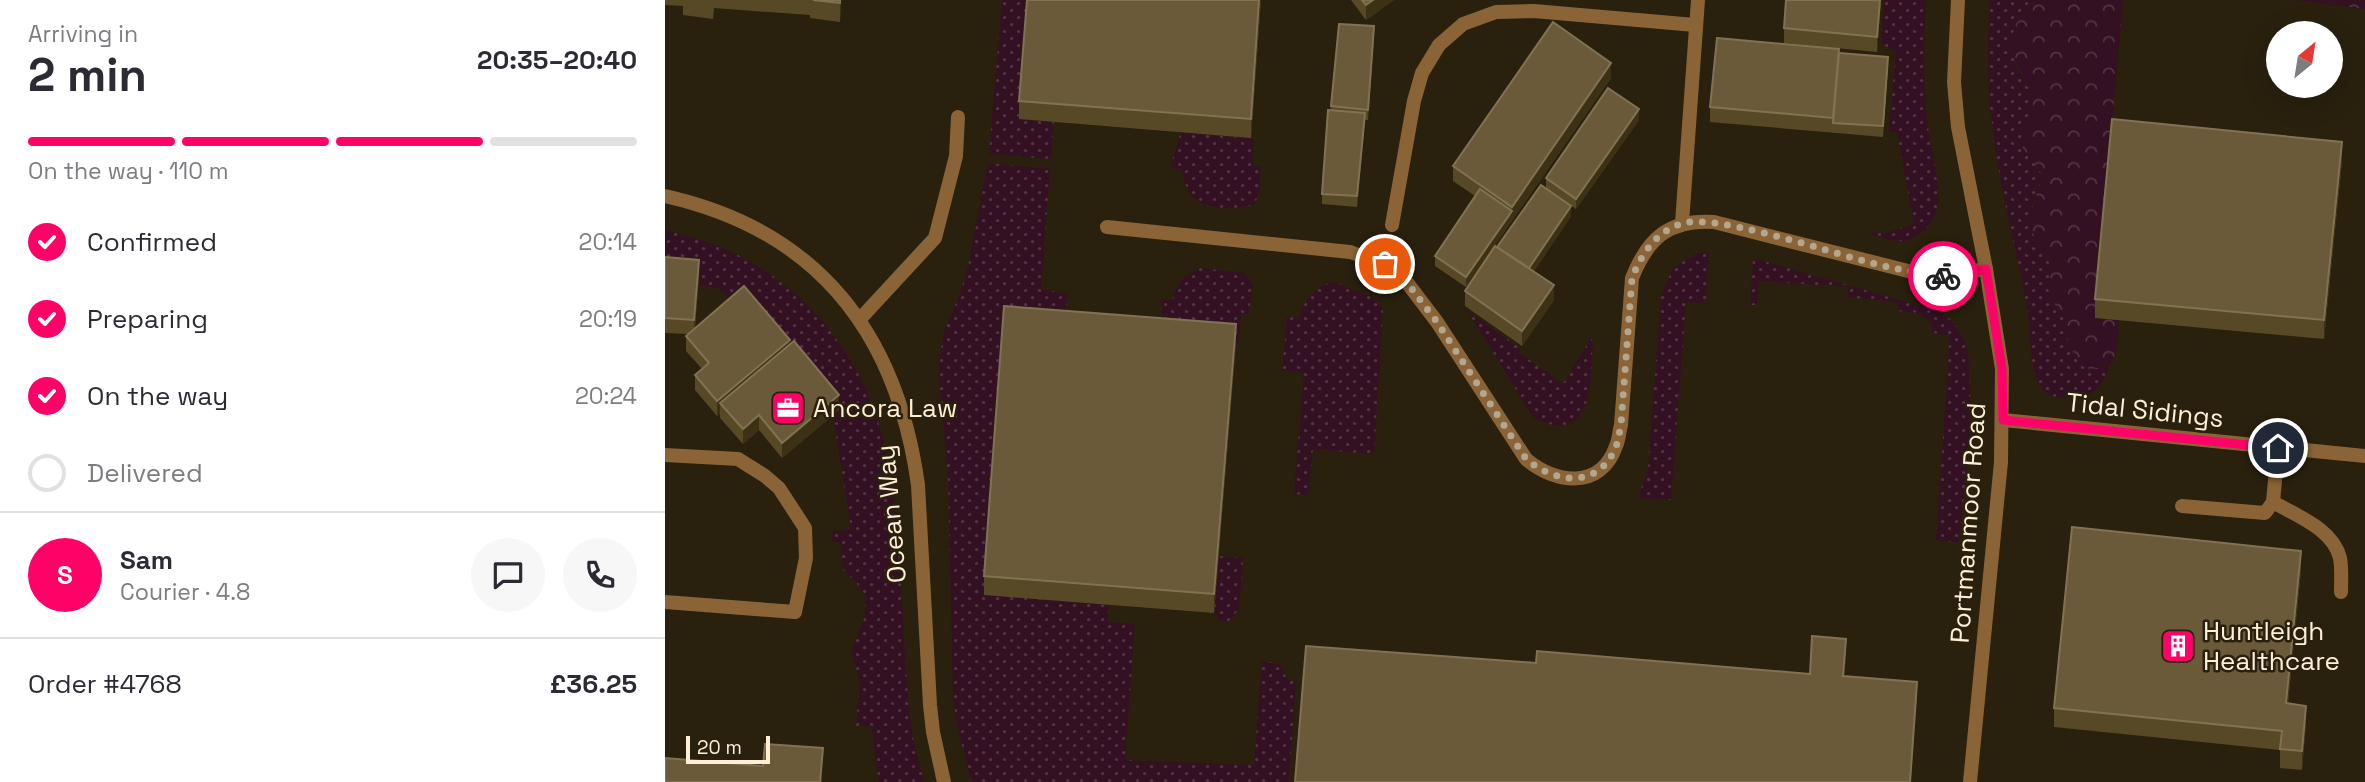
<!DOCTYPE html>
<html lang="en">
<head>
<meta charset="utf-8">
<style>
  :root { --surface:#fff; --page:#f7f7f7; --text:#2b2b33; --muted:#7c7c81; --line:#e1e1e2; --accent:#ff0267 }
  body { margin:0; font-family:"Space Grotesk",sans-serif; background:var(--page); color:var(--text); height:100vh; display:flex; flex-direction:column; font-size:26px; white-space:nowrap }
  * { box-sizing:border-box; margin:0 }
  p { font-size:23px; color:var(--muted) }
  .icon { flex:none; width:38px; height:38px; fill:none; stroke:currentColor; stroke-width:2; stroke-linecap:round; stroke-linejoin:round }
  .map { position:relative; flex:1; overflow:hidden }
  .side { display:flex; flex-direction:column; background:var(--surface); width:665px }
  .side>* { flex:none }
  .needle { width:46px; rotate:30deg }
  .fabs { position:absolute; left:1601px; top:21px; display:grid; gap:14px }
  .fabs a { display:grid; place-items:center; width:77px; height:77px; border-radius:50%; background:var(--surface); box-shadow:0 7px 28px #0002; font-size:35px }
  .scale { position:absolute; left:21px; bottom:18px; width:84px; box-sizing:border-box; padding-left:7px; border:4px solid #ffefd6; border-top:0; font-size:19px; line-height:24px; white-space:nowrap; color:#ffefd6; -webkit-text-stroke:5px #29200e; paint-order:stroke }
  .pin { position:absolute; display:grid; place-items:center; width:60px; height:60px; color:#fff; margin:-30px; border:4px solid #fff; border-radius:50%; box-shadow:0 2px 7px #0007 }
  .courier { position:absolute; display:grid; place-items:center; width:70px; height:70px; margin:-35px; border:5px solid #ff0267; border-radius:50%; background:#fff; color:#222; box-shadow:0 2px 9px #0007 }
  .headline em { font-style:normal; font-weight:700 }
  .headline div { display:flex; flex-direction:column-reverse }
  .headline { display:flex; align-items:center; justify-content:space-between; height:119px; padding:0 28px }
  h1 { font-size:46px; font-weight:700; line-height:52px }
  .bar { display:grid; grid-template-columns:repeat(4,1fr); gap:10px 7px; align-content:center; height:84px; padding:0 28px }
  .bar i { height:9px; border-radius:5px; background:var(--line) }
  .bar .on { background:var(--accent) }
  .bar p { grid-column:span 4 }
  .line { display:flex; align-items:center; gap:18px; padding:0 28px; border-top:2px solid var(--line) }
  .line div { flex:1 }
  .round { display:grid; place-items:center; flex:none; width:74px; height:74px; border-radius:37px; background:var(--page) }
  ol { padding:0 28px; list-style:none }
  li { display:flex; align-items:center; gap:21px; height:77px }
  li p { margin-inline-start:auto }
  li .icon { padding:7px; border-radius:50%; background:var(--accent); color:#fff; stroke-width:4 }
  li:last-child { color:var(--muted) }
  li i { width:38px; height:38px; border:4px solid var(--line); border-radius:50% }
  main { display:flex; flex:1; min-height:0 }
  .map>svg:first-child { display:block }
  .grass { fill:url(#grass-dots) }
  .forest { fill:url(#forest-crowns) }
  .lines { fill:none; stroke-linecap:round; stroke-linejoin:round }
  .service { stroke:#8a6437; stroke-width:14 }
  .minor { stroke:#8a6437; stroke-width:14 }
  .tertiary { stroke:#8a6437; stroke-width:14 }
  .wall { fill:#584926 }
  .shaded-wall { fill:#3d3115 }
  .building { fill:#6a5a39; stroke:#817252; stroke-width:2 }
  .done { stroke:#b4a790; stroke-width:7; stroke-dasharray:0 12.6 }
  .route { stroke:#ff0267; stroke-width:9 }
  .labels { text-anchor:middle; stroke-width:5; stroke-linejoin:round; paint-order:stroke }
  .poi-label { font-size:26px; fill:#ffefd6; stroke:#29200e; text-anchor:start }
  .street-label { font-size:26px; fill:#ffefd6; stroke:#29200e }
</style>
</head>
<body>
<main>
<section class="side">
<div class="headline"><div><h1>2 min</h1><p>Arriving in</p></div><em>20:35–20:40</em></div>
<div class="bar"><i class="on"></i><i class="on"></i><i class="on"></i><i></i><p>On the way · 110 m</p></div>
<ol>
<li><svg class="icon" aria-label="check" viewBox="0 0 24 24"><path d="M5 12l5 5 9-10"/></svg>Confirmed<p>20:14</p></li>
<li><svg class="icon" aria-label="check" viewBox="0 0 24 24"><path d="M5 12l5 5 9-10"/></svg>Preparing<p>20:19</p></li>
<li><svg class="icon" aria-label="check" viewBox="0 0 24 24"><path d="M5 12l5 5 9-10"/></svg>On the way<p>20:24</p></li>
<li><i></i>Delivered</li>
</ol>
<div class="line" style="height:126px"><b class="round" style="background:var(--accent);color:#fff">S</b><div><b>Sam</b><p>Courier · 4.8</p></div><a class="round"><svg class="icon" aria-label="chat" viewBox="0 0 24 24"><path d="M4 5h16v11H9l-5 4z"/></svg></a><a class="round"><svg class="icon" aria-label="phone" viewBox="0 0 24 24"><path d="M5 4h4l2 5-3 2q2 4 5 5l2-3 5 2v4C11 20 4 13 5 4z"/></svg></a></div>
<div class="line" style="height:91px"><div>Order #4768</div><b>£36.25</b></div>
</section>
<div class="map">
<svg width="1700" height="782" viewBox="0 0 1700 782">
  <defs>
    <pattern id="grass-dots" width="8" height="8" patternUnits="userSpaceOnUse" patternTransform="scale(1.75)"><rect width="8" height="8" fill="#331123"/><path d="M2 2h.1M6 6h.1" fill="none" stroke="#523442" stroke-width="1.8" stroke-linecap="round"/></pattern>
    <pattern id="forest-crowns" width="20" height="18" patternUnits="userSpaceOnUse" patternTransform="scale(1.75)"><rect width="20" height="18" fill="#331123"/><path d="M2 6a3 3 0 1 1 6 0M12 15a3 3 0 1 1 6 0" fill="none" stroke="#523442"/></pattern>
  </defs>
  <rect width="100%" height="100%" fill="#29200e"/>
  <g class="grass">
    <path d="M337,0H364L354,119L389,122L386,159L324,154Z"/>
    <path d="M1219,0H1261C1259,39 1258,79 1262,119C1265,145 1273,172 1273,199C1274,220 1255,242 1234,241C1225,241 1216,237 1207,235L1208,231L1219,234L1249,224L1232,132H1224L1231,51L1216,44Z"/>
    <path d="M1325,0H1370L1364,6L1351,65L1367,91L1371,168L1378,175L1367,207L1379,256L1387,267L1390,305L1400,317L1405,333L1439,368L1447,360C1441,377 1434,395 1414,397C1400,399 1384,399 1375,386C1364,370 1366,332 1363,313C1353,255 1337,198 1329,139C1322,93 1322,46 1325,0Z"/>
    <path d="M516,132L589,139L587,166L596,167L594,192L590,204C575,210 544,210 530,199C521,192 519,180 517,169L505,168Z"/>
    <path d="M323,163L385,169L376,289L403,294L398,329L319,594L444,605L443,622L470,624L460,760L589,765L597,661L615,664L622,679L631,682L624,782H306L291,720L288,696L283,477L273,367L279,332L295,294L304,262Z"/>
    <path d="M0,230C17,235 35,239 51,245C147,284 209,370 225,470C240,556 235,644 247,730C249,748 255,765 259,782H214L206,725L191,726L195,683L186,651L200,616L201,599L191,582L178,569L175,543L168,542L167,532L186,529L168,415L174,410L64,297L52,288L33,285V275L0,272Z"/>
    <path d="M1044,252L1041,298L1038,303L1021,302L1006,500L973,498L983,469L996,296L1008,268L1032,253Z"/>
    <path d="M1088,258L1273,311C1287,317 1298,334 1302,349C1304,357 1304,367 1304,376C1309,432 1300,487 1293,543L1271,540L1285,335L1267,333V325L1255,313L1233,311V304L1228,302L1183,297L1184,287L1094,281L1092,305H1087L1085,301Z"/>
    <path d="M536,268L579,273L588,284L584,314L576,313L574,343L498,337L497,299L508,300C511,282 520,275 536,268Z"/>
    <path d="M669,282L707,297L718,309L709,454L648,449L643,495L629,494L639,373L617,370L622,317L635,318C638,300 650,287 669,282Z"/>
    <path d="M803,312L855,348L853,352L898,384L926,338L928,343C925,367 930,420 899,425C887,426 878,423 868,417Z"/>
    <path d="M553,556L578,558L574,609L563,622L553,620V614L549,613Z"/>
  </g>
  <g class="forest">
    <path d="M1370,0H1458L1430,317L1454,320C1452,346 1457,367 1424,369L1409,354L1402,342C1410,318 1382,306 1383,284C1383,278 1385,272 1387,266C1358,228 1364,218 1378,175L1358,149L1356,134L1364,123L1367,91L1343,48L1351,24Z"/>
    <path d="M1631,0H1700V9Z"/>
  </g>
  <g class="lines">
    <g class="service">
      <path d="M442,227L685,252"/>
      <path d="M195,319L270,238L291,156L293,117"/>
      <path d="M0,455L73,459L100,476L114,488L140,528L141,558L130,612"/>
      <path d="M1608,502C1632,516 1668,529 1675,558C1677,569 1676,581 1676,592"/>
      <path d="M1517,506L1600,513L1608,502L1613,448"/>
    </g>
    <g class="minor">
      <path d="M1293,0L1289,82L1293,127L1321,269L1337,369L1336,462L1305,782"/>
      <path d="M1017,223L1033,0"/>
      <path d="M727,225L749,101L757,73L774,45L798,24L831,12L869,11L1030,25"/>
      <path d="M685,252L720,264L737,276L772,322L861,459C890,484 936,490 951,446C954,440 954,432 956,425L967,278C983,238 1004,219 1049,222L1251,273L1279,276L1321,269"/>
      <path d="M1338,420L1700,456"/>
      <path d="M0,602L130,612"/>
    </g>
    <path class="tertiary" d="M0,196C153,230 232,334 253,485L265,705L268,732L279,782"/>
  </g>
  <g class="wall">
    <path d="M0,0H176L175,22L145,18V15L49,8L48,19L18,15V6L0,5Z"/>
    <path d="M596,0L586,138L354,119V101Z"/>
    <path d="M686,0H729L701,20Z"/>
    <path d="M1216,0L1212,52L1119,43V28Z"/>
    <path d="M709,37L703,120H700L692,207L657,204V194L666,106Z"/>
    <path d="M1174,53L1223,67L1218,137L1045,122V107Z"/>
    <path d="M946,78L801,287L770,266V256L810,196L788,181V166Z"/>
    <path d="M974,120L911,209L888,193L906,216L869,271L889,300L857,346L800,306V291L832,247L881,188V178Z"/>
    <path d="M1677,161L1659,339L1430,318V299Z"/>
    <path d="M0,257L34,275L30,328L125,345L174,410L117,458L94,430L78,444L55,418V414L52,416L30,390V375L37,369L21,351V336L23,334L0,333Z"/>
    <path d="M571,342L549,613L319,595V576Z"/>
    <path d="M1636,570L1623,704L1641,724L1637,770L1615,768V750L1389,727V708Z"/>
  </g>
  <g class="shaded-wall">
    <path d="M175,0H176L175,22Z"/>
    <path d="M594,0H596L586,138V119Z"/>
    <path d="M708,0H729L701,20V5Z"/>
    <path d="M1215,0H1216L1212,52V37Z"/>
    <path d="M709,26V37L703,120V110Z"/>
    <path d="M946,63V78L801,287V277L847,211V207Z"/>
    <path d="M974,109V120L911,209V199Z"/>
    <path d="M700,113V124L692,207V196Z"/>
    <path d="M1677,142V161L1659,339V320Z"/>
    <path d="M906,206V216L862,282V271Z"/>
    <path d="M34,260V275L29,335V320Z"/>
    <path d="M889,285V300L857,346V331Z"/>
    <path d="M571,324V342L549,613V594Z"/>
    <path d="M125,340V355L55,403V414L52,416V401Z"/>
    <path d="M174,395V410L117,458V443Z"/>
    <path d="M94,415V430L78,444V429Z"/>
    <path d="M1636,551V570L1621,722V703Z"/>
    <path d="M1181,639V657L1178,695V676Z"/>
    <path d="M1252,682V701L1246,782H1245Z"/>
    <path d="M1641,706V724L1637,770V751Z"/>
    <path d="M158,748L157,782H155Z"/>
  </g>
  <g class="building">
    <path d="M148,0H175V3Z"/>
    <path d="M362,0H594L586,119L354,101Z"/>
    <path d="M697,0H708L701,5Z"/>
    <path d="M1121,0H1215L1212,37L1119,28Z"/>
    <path d="M888,22L946,63L847,207L788,166Z"/>
    <path d="M674,24L709,26L703,110L666,106Z"/>
    <path d="M1052,38L1174,49L1168,118L1045,107Z"/>
    <path d="M1174,53L1223,57L1218,126L1168,123Z"/>
    <path d="M943,88L974,109L911,199L881,178Z"/>
    <path d="M663,110L700,113L692,196L657,194Z"/>
    <path d="M1447,119L1677,142L1659,320L1430,299Z"/>
    <path d="M876,185L906,206L864,268L832,247Z"/>
    <path d="M815,189L847,211L801,277L770,256Z"/>
    <path d="M830,246L889,285L857,331L800,291Z"/>
    <path d="M0,257L34,260L29,320L0,318Z"/>
    <path d="M79,286L125,340L52,401L30,375L44,363L21,336Z"/>
    <path d="M339,306L571,324L549,594L319,576Z"/>
    <path d="M129,341L174,395L117,443L94,415L78,429L55,403Z"/>
    <path d="M1407,527L1636,551L1621,703L1641,706L1637,751L1615,749L1617,731L1389,708Z"/>
    <path d="M1147,636L1181,639L1178,676L1252,682L1245,782H630L641,646L871,663L872,651L1145,674Z"/>
    <path d="M100,744L158,748L155,782H0V758L98,766Z"/>
  </g>
  <g class="lines">
    <path class="done" d="M720,264L737,276L772,322L861,459C890,484 935,489 951,446C954,440 954,432 956,425L967,278C976,255 990,233 1015,224C1046,212 1161,251 1199,261C1225,268 1251,273 1278,276"/>
    <path class="route" d="M1278,276L1321,269L1337,369L1338,420L1613,448"/>
  </g>
  <defs>
    <g id="office-square" transform="scale(1.75)"><rect x="-9" y="-9" width="18" height="18" rx="4" fill="#ff0267" stroke="#29200e"/><path d="M-6-3h4V-5.5h4V-3h4V5H-6ZM-1-4.5V-3h2v-1.5ZM-6 0V1H6V0Z" fill="#fff"/></g>
    <g id="building-square" transform="scale(1.75)"><rect x="-9" y="-9" width="18" height="18" rx="4" fill="#ff0267" stroke="#29200e"/><path d="M-4-6H4V6H1V3H-1V6H-4ZM-2.5-4.3h1.7v1.8h-1.7ZM.8-4.3h1.7v1.8H.8ZM-2.5-1h1.7V.8h-1.7ZM.8-1h1.7V.8H.8Z" fill="#fff"/></g>
  </defs>
  <g fill-rule="evenodd">
    <use href="#office-square" x="123" y="408"/>
    <use href="#building-square" x="1513" y="646"/>
  </g>
  <g class="labels">
    <g class="poi-label">
      <text x="148" y="417">Ancora Law</text>
      <text x="1538" y="640">Huntleigh<tspan x="1538" dy="30">Healthcare</tspan></text>
    </g>
    <g class="street-label">
      <text transform="translate(1480 410) rotate(6)" y="9">Tidal Sidings</text>
      <text transform="translate(226 514) rotate(-95)" y="9">Ocean Way</text>
      <text transform="translate(1303 523) rotate(-86)" y="9">Portmanmoor Road</text>
    </g>
  </g>
</svg>
<div class="fabs">
<a><svg class="needle" viewBox="-14 -14 28 28"><path d="M0-13l5 13h-10z" fill="#e53935"/><path d="M0 13l5-13h-10z" fill="#7c7c81"/></svg></a>
</div>
<div class="scale">20 m</div>
<div class="pin" style="left:720px;top:264px;background:#ea580c"><svg class="icon" aria-label="bag" viewBox="0 0 24 24"><path d="M5 8h14l-1 12H6zM9 8a3 3 0 0 1 6 0"/></svg></div>
<div class="pin" style="left:1613px;top:448px;background:#1f2937"><svg class="icon" aria-label="home" viewBox="0 0 24 24"><path d="M3 11l9-7 9 7M6 9v11h12V9"/></svg></div>
<div class="courier" style="left:1278px;top:276px"><svg class="icon" aria-label="bike" viewBox="0 0 24 24"><circle cx="6" cy="16" r="4"/><circle cx="18" cy="16" r="4"/><path d="M6 16l4-8h5l3 8M10 8l3 8H6M13 5h3"/></svg></div>
</div>
</main>
</body>
</html>
